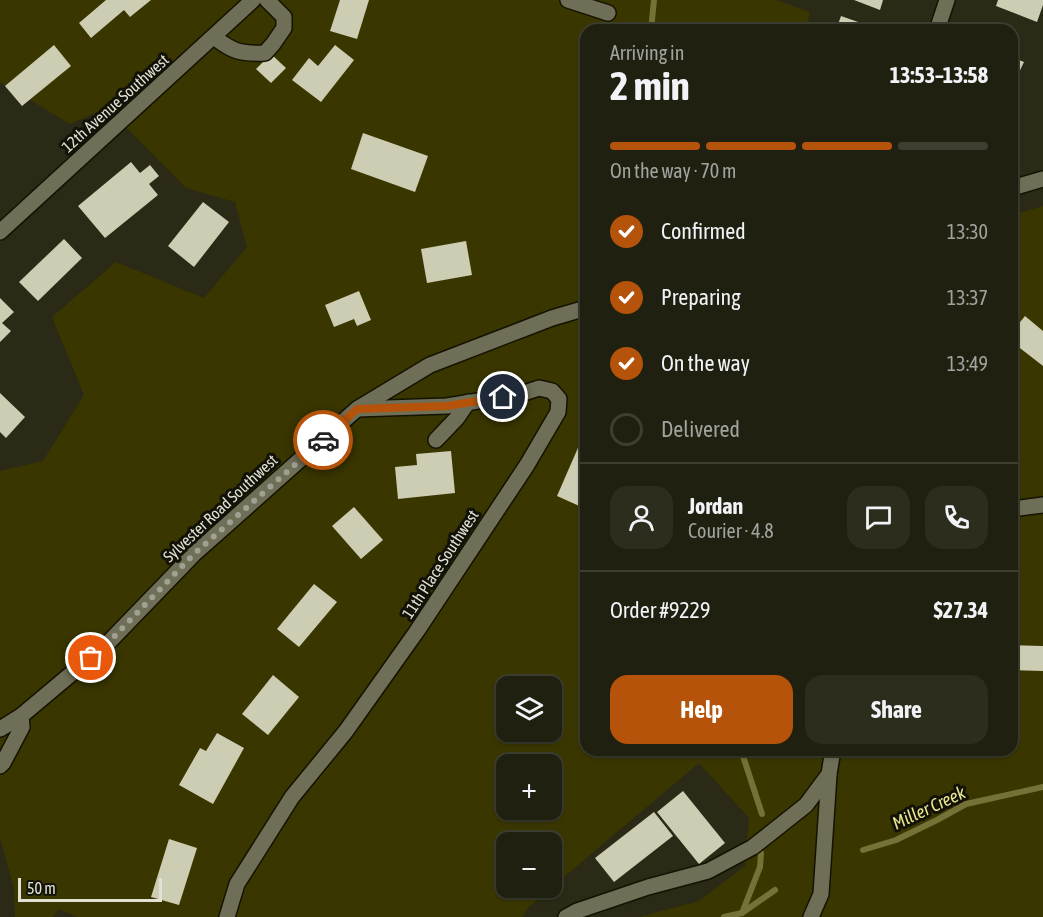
<!DOCTYPE html>
<html lang="en">
<head>
<meta charset="utf-8">
<style>
  :root { --surface:#202010; --page:#2d2d1e; --text:#f1f3f6; --muted:#a2a39f; --line:#3d3e30; --accent:#b45309 }
  body { margin:0; font-family:"Asap Condensed",sans-serif; background:var(--page); color:var(--text); height:100vh; display:flex; flex-direction:column; font-size:22px; white-space:nowrap }
  * { box-sizing:border-box; margin:0 }
  p { font-size:20px; color:var(--muted) }
  .icon { flex:none; width:33px; height:33px; fill:none; stroke:currentColor; stroke-width:2; stroke-linecap:round; stroke-linejoin:round }
  .map { position:relative; flex:1; overflow:hidden }
  .panel { position:absolute; left:580px; top:24px; width:438px; height:732px; display:flex; flex-direction:column; background:var(--surface); border-radius:18px; box-shadow:0 2px 4px #0004,0 0 0 2px var(--line) }
  .panel>* { flex:none }
  .tools { position:absolute; left:496px; top:676px; display:grid; gap:12px }
  .tools a { display:grid; place-items:center; width:66px; height:66px; border-radius:12px; background:var(--surface); box-shadow:0 2px 4px #0004,0 0 0 2px var(--line); font-size:30px }
  .scale { position:absolute; left:18px; bottom:15px; width:144px; box-sizing:border-box; padding-left:6px; border:3px solid #e1e1d4; border-top:0; font-size:16px; line-height:21px; white-space:nowrap; color:#e1e1d4; -webkit-text-stroke:4px #131209; paint-order:stroke }
  .pin { position:absolute; display:grid; place-items:center; width:51px; height:51px; color:#fff; margin:-26px; border:3px solid #fff; border-radius:50%; box-shadow:0 2px 6px #0007 }
  .courier { position:absolute; display:grid; place-items:center; width:60px; height:60px; margin:-30px; border:4px solid #b45309; border-radius:50%; background:#fff; color:#222; box-shadow:0 2px 8px #0007 }
  .headline em { font-style:normal; font-weight:700 }
  .headline div { display:flex; flex-direction:column-reverse }
  .headline { display:flex; align-items:center; justify-content:space-between; height:102px; padding:0 30px }
  h1 { font-size:39px; font-weight:700; line-height:45px }
  .bar { display:grid; grid-template-columns:repeat(4,1fr); gap:9px 6px; align-content:center; height:72px; padding:0 30px }
  .bar i { height:8px; border-radius:4px; background:var(--line) }
  .bar .current { background:var(--accent) }
  .bar p { grid-column:span 4 }
  .line { display:flex; align-items:center; gap:15px; padding:0 30px; border-top:2px solid var(--line) }
  .line div { flex:1 }
  .round { display:grid; place-items:center; flex:none; width:63px; height:63px; border-radius:18px; background:var(--page) }
  ol { padding:0 30px; list-style:none }
  li { display:flex; align-items:center; gap:18px; height:66px }
  li p { margin-inline-start:auto }
  li .icon { padding:6px; border-radius:50%; background:var(--accent); color:#fff; stroke-width:4 }
  li:last-child { color:var(--muted) }
  li i { width:33px; height:33px; border:3px solid var(--line); border-radius:50% }
  .button { display:flex; gap:12px; margin-top:auto; padding:12px 30px }
  .button a { flex:1; height:69px; border-radius:18px; background:var(--accent); color:#fff; font-size:24px; font-weight:700; line-height:69px; text-align:center }
  .button a+a { background:var(--page); color:var(--text) }
  .map>svg:first-child { display:block }
  .green { fill:#393600; fill-rule:evenodd }
  .lines { fill:none; stroke-linecap:round; stroke-linejoin:round }
  .stream { stroke:#747237; stroke-width:6 }
  .building { fill:#cdcdb3 }
  .minor-casing { stroke:#141302; stroke-width:18 }
  .minor { stroke:#6f6f58; stroke-width:15 }
  .done { stroke:#a1a192; stroke-width:6; stroke-dasharray:0 10.8 }
  .route { stroke:#b45309; stroke-width:8 }
  .labels { text-anchor:middle; stroke-width:6; stroke-linejoin:round; paint-order:stroke }
  .street-label { font-size:16px; fill:#e1e1d4; stroke:#131209 }
  .water-label { font-size:18px; font-style:italic; fill:#ebe88f; stroke:#131209 }
</style>
</head>
<body>
<div class="map">
<svg width="1043" height="917" viewBox="0 0 1043 917">
  <rect width="100%" height="100%" fill="#2b2a16"/>
  <path class="green" d="M0,0H776L810,12L806,30H586V750H1012L1013,215L1043,206V917H639L699,901L745,866L749,818L699,763L552,887V843H507V888H551L528,908L522,917H77L59,909L53,917H15L14,889L0,838V471L43,461L84,395L52,317L116,262L204,298L247,247L235,202L186,188L107,108L70,124L0,82ZM507,687H552V732H507ZM507,765H552V810H507Z"/>
  <g class="lines">
    <g class="stream">
      <path d="M651,30L654,0"/>
      <path d="M741,750L762,814"/>
      <path d="M863,850L896,840L937,820L966,804L1043,787"/>
      <path d="M742,913L760,867L761,853"/>
      <path d="M724,917L742,913L775,890"/>
    </g>
  </g>
  <g class="building">
    <path d="M106,0H151L130,17L124,10L91,38L79,23Z"/>
    <path d="M340,0H369L357,39L330,31Z"/>
    <path d="M854,0H883L880,10Z"/>
    <path d="M998,0H1043V5L1037,22L996,6Z"/>
    <path d="M841,16L881,30H836Z"/>
    <path d="M54,45L71,66L22,106L5,86Z"/>
    <path d="M335,45L354,60L321,102L292,80L309,58L318,66Z"/>
    <path d="M271,54L286,68L271,83L256,69Z"/>
    <path d="M1012,57L1024,62L1012,87Z"/>
    <path d="M363,133L428,156L415,192L351,169Z"/>
    <path d="M131,162L140,173L150,165L159,176L149,184L158,195L105,238L78,206Z"/>
    <path d="M203,202L229,222L194,267L168,246Z"/>
    <path d="M64,239L82,258L38,301L19,282Z"/>
    <path d="M466,241L472,275L427,283L421,249Z"/>
    <path d="M359,291L371,320L357,326L354,319L334,327L325,305Z"/>
    <path d="M0,298L14,312L2,323L11,331L0,342Z"/>
    <path d="M1025,316L1043,331V366L1012,342V332Z"/>
    <path d="M0,393L25,417L6,438L0,432Z"/>
    <path d="M584,434L586,435V509L557,496Z"/>
    <path d="M451,451L455,493L398,499L395,467L417,465L416,454Z"/>
    <path d="M354,507L383,540L361,559L332,526Z"/>
    <path d="M314,584L337,602L299,647L277,629Z"/>
    <path d="M1012,645L1043,646V671L1012,670Z"/>
    <path d="M273,675L299,697L268,735L242,714Z"/>
    <path d="M217,733L244,748L213,804L179,785L200,748L206,751Z"/>
    <path d="M683,791L725,843L699,864L657,812Z"/>
    <path d="M654,812L673,836L614,882L595,858Z"/>
    <path d="M169,839L197,848L179,905L151,897Z"/>
  </g>
  <g class="lines">
    <g class="minor-casing">
      <g id="minor">
        <path d="M568,0L608,13"/>
        <path d="M937,30L947,0"/>
        <path d="M214,37C233,52 241,54 265,53L273,44L284,28V17L267,0"/>
        <path d="M1012,188L1043,179"/>
        <path d="M0,232L253,0"/>
        <path d="M436,440L457,418L468,402"/>
        <path d="M1012,509L1043,505"/>
        <path d="M0,729L21,716L108,643L194,554L357,409L430,365L552,318L586,308"/>
        <path d="M0,766L3,763L22,727L21,716"/>
        <path d="M227,917L237,884L292,797L346,731L417,631L527,465L558,412L559,399L552,391L539,388L521,394L447,406L357,409"/>
        <path d="M566,917L577,911L648,887L708,871L753,847L806,805L829,774L833,750"/>
        <path d="M811,917L821,894L829,775"/>
      </g>
    </g>
    <use href="#minor" class="minor"/>
  </g>
  <g class="lines">
    <path class="done" d="M91,658L108,643L194,554L323,440"/>
    <path class="route" d="M323,440L357,409L447,406L503,397"/>
  </g>
  <g class="labels">
    <g class="street-label">
      <text transform="translate(115 103) rotate(-42)" y="6">12th Avenue Southwest</text>
      <text transform="translate(220 508) rotate(-43)" y="6">Sylvester Road Southwest</text>
      <text transform="translate(440 564) rotate(-57)" y="6">11th Place Southwest</text>
    </g>
    <g class="water-label">
      <text transform="translate(929 808) rotate(-25)" y="6">Miller Creek</text>
    </g>
  </g>
</svg>
<div class="tools">
<a><svg class="icon" aria-label="layers" viewBox="0 0 24 24"><path d="M12 4l9 5-9 5-9-5zM3 14l9 5 9-5"/></svg></a>
<a>+</a>
<a>−</a>
</div>
<div class="scale">50 m</div>
<div class="pin" style="left:91px;top:658px;background:#ea580c"><svg class="icon" aria-label="bag" viewBox="0 0 24 24"><path d="M5 8h14l-1 12H6zM9 8a3 3 0 0 1 6 0"/></svg></div>
<div class="pin" style="left:503px;top:397px;background:#1f2937"><svg class="icon" aria-label="home" viewBox="0 0 24 24"><path d="M3 11l9-7 9 7M6 9v11h12V9"/></svg></div>
<div class="courier" style="left:323px;top:440px"><svg class="icon" aria-label="car" viewBox="0 0 24 24"><path d="M5 17H2v-5l4-1 3-4h7l3 4 3 1v5h-3M9 17h6M6 11h13"/><circle cx="7" cy="17" r="2"/><circle cx="17" cy="17" r="2"/></svg></div>
<section class="panel">
<div class="headline"><div><h1>2 min</h1><p>Arriving in</p></div><em>13:53–13:58</em></div>
<div class="bar"><i class="current"></i><i class="current"></i><i class="current"></i><i></i><p>On the way · 70 m</p></div>
<ol>
<li><svg class="icon" aria-label="check" viewBox="0 0 24 24"><path d="M5 12l5 5 9-10"/></svg>Confirmed<p>13:30</p></li>
<li><svg class="icon" aria-label="check" viewBox="0 0 24 24"><path d="M5 12l5 5 9-10"/></svg>Preparing<p>13:37</p></li>
<li><svg class="icon" aria-label="check" viewBox="0 0 24 24"><path d="M5 12l5 5 9-10"/></svg>On the way<p>13:49</p></li>
<li><i></i>Delivered</li>
</ol>
<div class="line" style="height:108px"><a class="round"><svg class="icon" aria-label="person" viewBox="0 0 24 24"><circle cx="12" cy="8" r="4"/><path d="M4 21q1-7 8-7t8 7"/></svg></a><div><b>Jordan</b><p>Courier · 4.8</p></div><a class="round"><svg class="icon" aria-label="chat" viewBox="0 0 24 24"><path d="M4 5h16v11H9l-5 4z"/></svg></a><a class="round"><svg class="icon" aria-label="phone" viewBox="0 0 24 24"><path d="M5 4h4l2 5-3 2q2 4 5 5l2-3 5 2v4C11 20 4 13 5 4z"/></svg></a></div>
<div class="line" style="height:78px"><div>Order #9229</div><b>$27.34</b></div>
<div class="button"><a>Help</a><a>Share</a></div>
</section>
</div>
</body>
</html>
